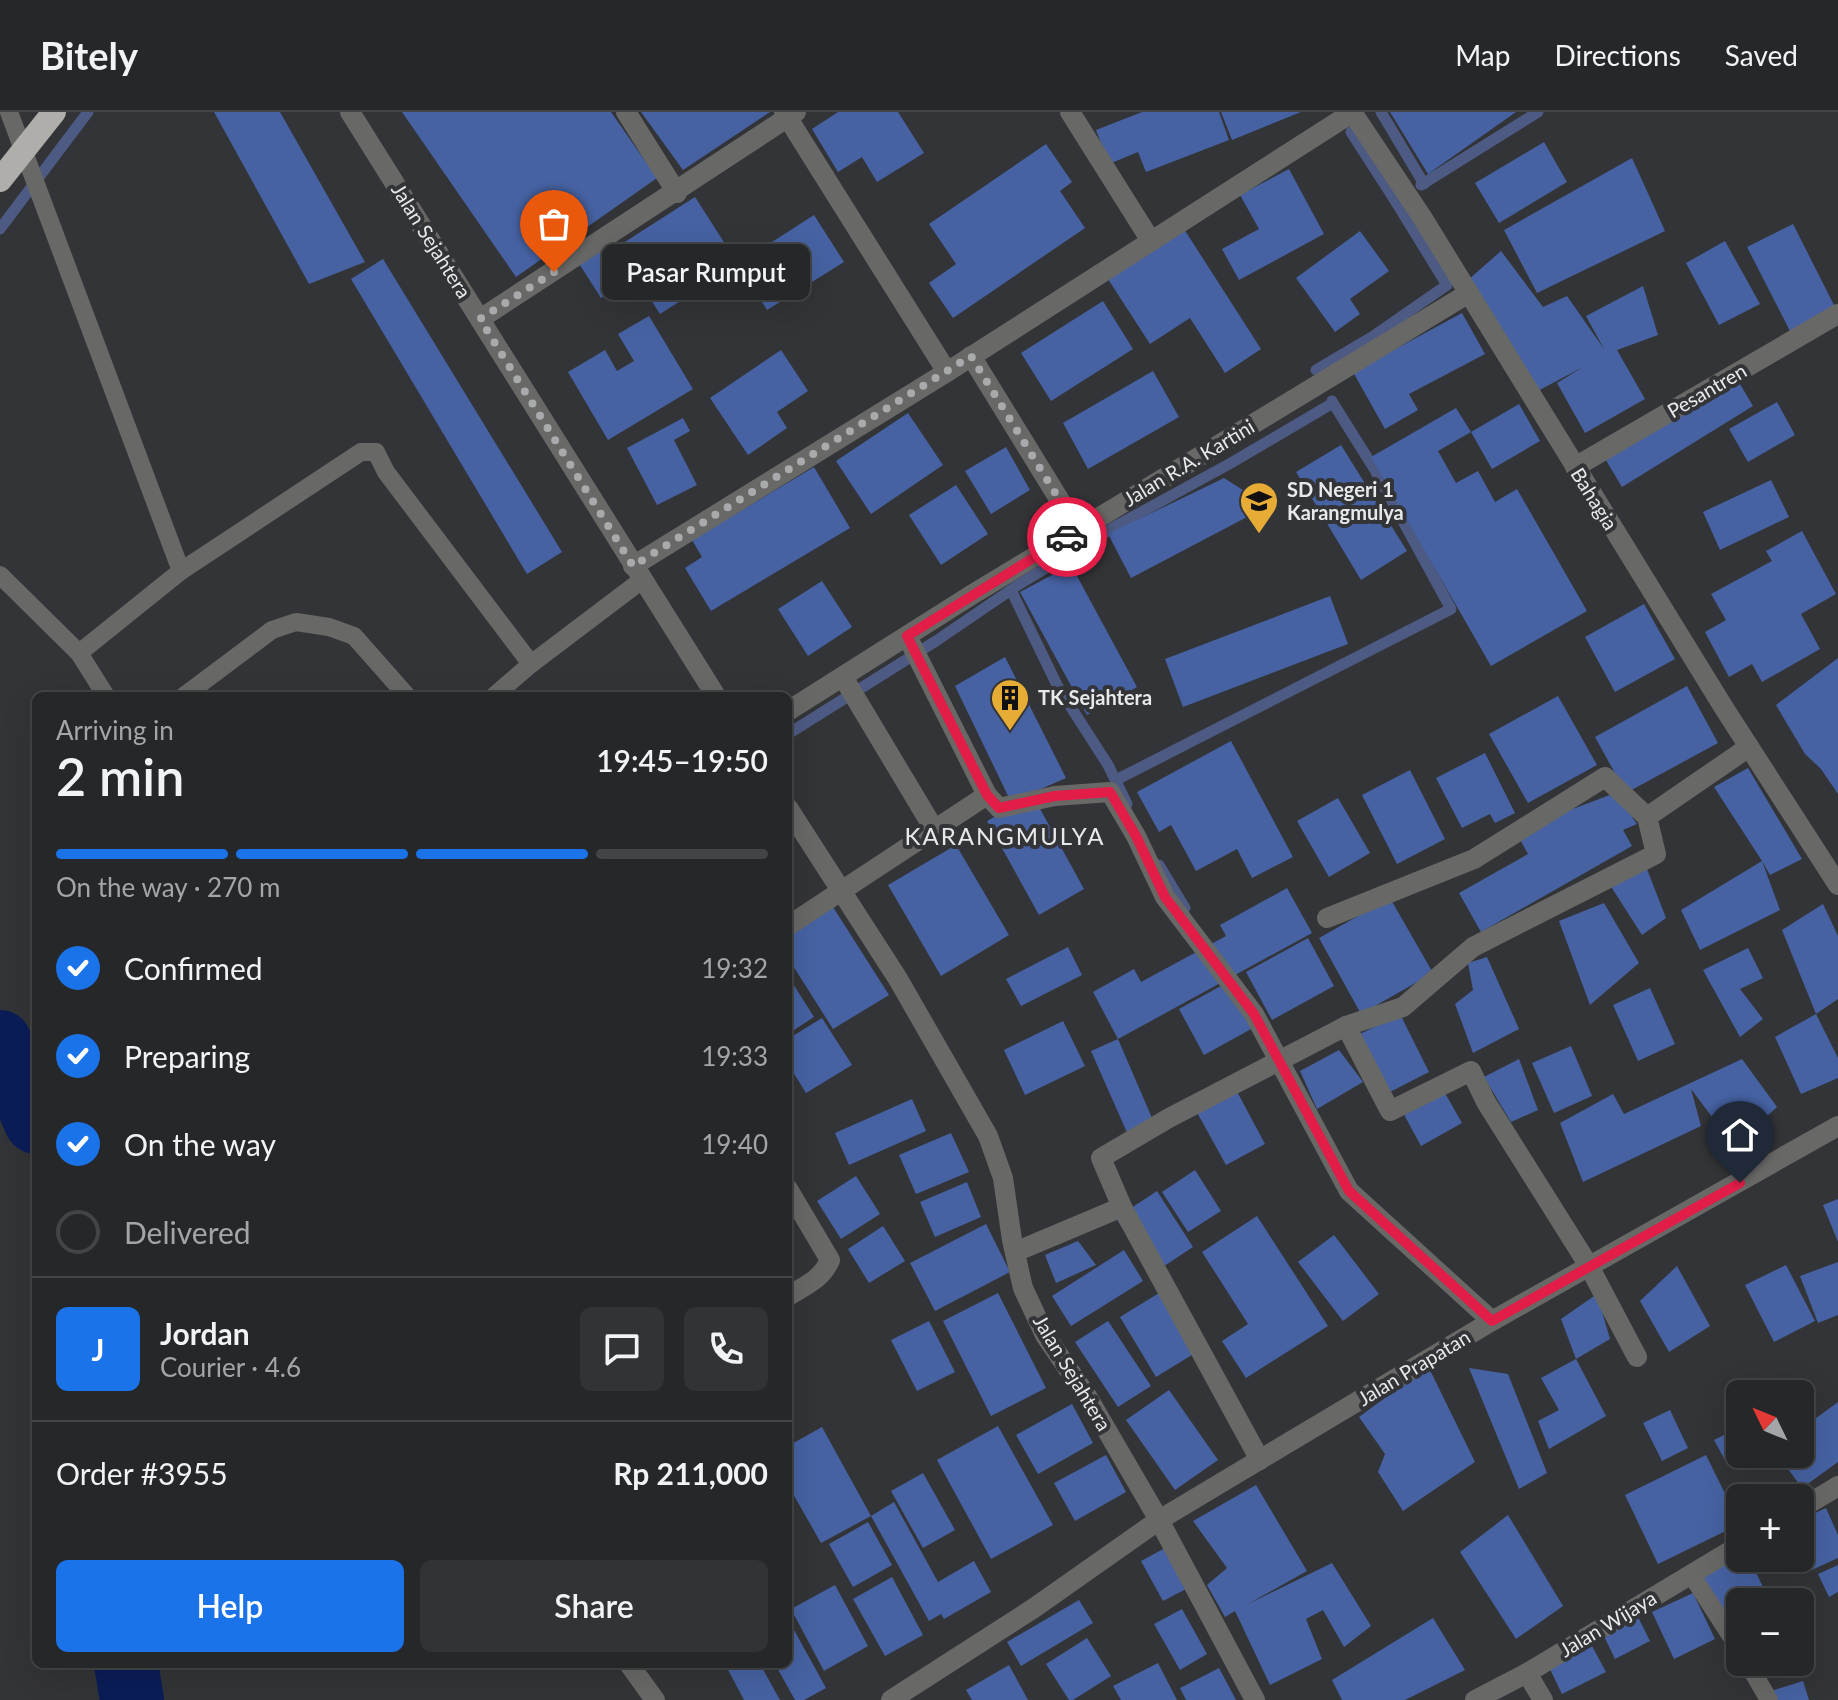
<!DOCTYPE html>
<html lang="en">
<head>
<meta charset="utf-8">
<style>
  :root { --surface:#262729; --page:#323335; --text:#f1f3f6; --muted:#a4a5a8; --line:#424446; --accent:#1a73e8 }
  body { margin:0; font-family:Lato,sans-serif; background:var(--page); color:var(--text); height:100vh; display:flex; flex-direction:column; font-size:30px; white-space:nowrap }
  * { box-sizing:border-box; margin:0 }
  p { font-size:26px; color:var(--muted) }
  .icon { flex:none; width:44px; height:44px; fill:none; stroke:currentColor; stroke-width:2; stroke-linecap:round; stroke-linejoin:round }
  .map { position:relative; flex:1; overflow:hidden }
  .details { position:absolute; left:32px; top:580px; width:760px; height:976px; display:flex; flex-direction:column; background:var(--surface); border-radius:12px; box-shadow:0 8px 32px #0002,0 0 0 2px var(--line) }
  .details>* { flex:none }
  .needle { width:52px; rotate:313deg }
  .controls { position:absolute; left:1726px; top:1268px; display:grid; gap:16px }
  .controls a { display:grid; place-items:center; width:88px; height:88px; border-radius:12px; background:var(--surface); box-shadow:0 8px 32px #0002,0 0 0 2px var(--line); font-size:40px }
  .pin { position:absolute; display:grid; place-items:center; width:68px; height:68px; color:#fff; margin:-82px -34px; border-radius:50% 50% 50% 0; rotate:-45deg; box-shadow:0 0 8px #0007 }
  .pin .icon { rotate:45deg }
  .courier { position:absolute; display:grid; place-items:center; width:80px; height:80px; margin:-40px; border:6px solid #e11d48; border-radius:50%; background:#fff; color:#222; box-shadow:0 2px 10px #0007 }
  .bubble { position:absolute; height:56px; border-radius:12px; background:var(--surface); box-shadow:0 8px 32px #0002,0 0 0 2px var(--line); font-size:26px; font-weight:600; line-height:56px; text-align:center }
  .overview em { font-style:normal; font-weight:600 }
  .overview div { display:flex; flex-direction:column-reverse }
  .overview { display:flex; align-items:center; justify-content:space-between; height:136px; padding:0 24px }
  h1 { font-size:52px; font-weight:600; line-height:60px }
  .bar { display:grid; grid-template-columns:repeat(4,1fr); gap:12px 8px; align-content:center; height:96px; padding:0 24px }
  .bar i { height:10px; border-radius:6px; background:var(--line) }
  .bar .active { background:var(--accent) }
  .bar p { grid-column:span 4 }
  .line { display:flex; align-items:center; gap:20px; padding:0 24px; border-top:2px solid var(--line) }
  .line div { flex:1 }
  .round { display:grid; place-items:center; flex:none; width:84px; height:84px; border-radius:12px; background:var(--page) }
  ol { padding:0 24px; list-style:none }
  li { display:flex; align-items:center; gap:24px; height:88px }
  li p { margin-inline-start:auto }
  li .icon { padding:8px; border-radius:50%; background:var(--accent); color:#fff; stroke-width:4 }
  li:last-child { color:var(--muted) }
  li i { width:44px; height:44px; border:4px solid var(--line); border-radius:50% }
  .primary-button { display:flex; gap:16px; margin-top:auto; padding:16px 24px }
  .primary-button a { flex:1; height:92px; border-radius:12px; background:var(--accent); color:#fff; font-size:32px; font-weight:600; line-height:92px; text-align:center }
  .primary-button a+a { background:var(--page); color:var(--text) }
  header { display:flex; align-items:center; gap:48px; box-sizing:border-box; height:112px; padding:0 40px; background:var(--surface); border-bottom:2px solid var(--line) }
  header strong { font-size:38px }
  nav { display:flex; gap:44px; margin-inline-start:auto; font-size:28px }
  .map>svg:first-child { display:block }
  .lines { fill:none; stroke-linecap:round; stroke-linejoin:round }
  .stream { stroke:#4d5a83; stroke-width:11 }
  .river { stroke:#0a1d57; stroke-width:64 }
  .building { fill:#4662a2 }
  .lane { stroke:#686866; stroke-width:18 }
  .street { stroke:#686866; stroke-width:20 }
  .highway { stroke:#afaeab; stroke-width:24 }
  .done { stroke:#a9aaac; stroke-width:8; stroke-dasharray:0 14.4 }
  .route { stroke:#e11d48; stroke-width:10 }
  .labels { text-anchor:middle; stroke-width:8; stroke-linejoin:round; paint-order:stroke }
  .street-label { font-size:20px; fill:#e8e9eb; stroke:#333437 }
  .poi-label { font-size:20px; font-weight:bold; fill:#e8e9eb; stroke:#333437; text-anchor:start }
  .quarter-label { font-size:24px; letter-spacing:2px; fill:#e8e9eb; stroke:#333437 }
</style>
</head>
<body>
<header>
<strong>Bitely</strong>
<nav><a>Map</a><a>Directions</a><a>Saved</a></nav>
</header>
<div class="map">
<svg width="1838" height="1588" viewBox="0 0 1838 1588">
  <rect width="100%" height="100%" fill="#333437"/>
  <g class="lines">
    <g class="stream">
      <path d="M1381,0L1424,72"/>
      <path d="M1351,20L1396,90L1398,88"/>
      <path d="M1421,73L1538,0"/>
      <path d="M0,117L88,0"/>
      <path d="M1316,258L1372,225L1447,173L1396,90"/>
      <path d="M1011,478L1058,575L1108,653L1127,692"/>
      <path d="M788,622L936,529L1021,471L1114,415L1231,351L1333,291L1332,289"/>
      <path d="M1116,668L1451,497L1375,358L1333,291"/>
      <path d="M1159,753L1185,796"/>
    </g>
    <g class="river">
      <path d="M0,930L36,1010"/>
      <path d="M126,1552L132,1588"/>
    </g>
  </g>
  <g class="building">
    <path d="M214,0H280L365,150L309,172Z"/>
    <path d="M402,0H611L657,66L516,165Z"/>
    <path d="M641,0H770L683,58Z"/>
    <path d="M838,0H898L924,41L877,70L862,45L838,60L812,17Z"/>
    <path d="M1142,0H1219L1229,28L1146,60L1138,40L1109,52L1096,18Z"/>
    <path d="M1221,0H1301L1232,28Z"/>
    <path d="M1390,0H1516L1428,62Z"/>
    <path d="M1544,30L1567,70L1499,111L1475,71Z"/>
    <path d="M1046,32L1072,70L1060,79L1085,116L953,206L929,171L956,152L929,112Z"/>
    <path d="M1632,46L1665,119L1537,181L1504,118Z"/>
    <path d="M1289,57L1324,122L1239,168L1222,137L1259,117L1240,83Z"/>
    <path d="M695,85L738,152L660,202L617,135Z"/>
    <path d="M814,103L844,150L767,198L738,152Z"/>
    <path d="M1793,112L1836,197L1791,221L1747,135Z"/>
    <path d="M1184,117L1261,237L1225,261L1190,206L1150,232L1108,167Z"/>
    <path d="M1360,119L1389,159L1350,187L1360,202L1335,220L1296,166Z"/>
    <path d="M1725,129L1760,192L1719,213L1686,151Z"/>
    <path d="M611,130L633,165L601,186L578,150Z"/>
    <path d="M1501,139L1543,195L1567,184L1604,237L1586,204L1643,174L1658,223L1617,238L1645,287L1585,321L1557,271L1583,255L1532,282L1468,168Z"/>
    <path d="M383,147L562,440L527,462L351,167Z"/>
    <path d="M1103,189L1133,237L1051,289L1021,241Z"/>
    <path d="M1462,201L1485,242L1409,282L1418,298L1385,317L1353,260Z"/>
    <path d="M649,204L693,277L608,328L568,260L605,238L617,259L634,249L618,222Z"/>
    <path d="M781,238L808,279L777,300L787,316L748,343L710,286Z"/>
    <path d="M1153,259L1179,305L1088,357L1063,311Z"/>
    <path d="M1737,267L1753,294L1622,375L1604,345Z"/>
    <path d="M1777,290L1795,323L1748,350L1729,317Z"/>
    <path d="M1519,292L1540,329L1492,357L1471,320Z"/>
    <path d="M1456,296L1471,320L1438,339L1456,371L1478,359L1495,390L1517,377L1587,499L1491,554L1371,345Z"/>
    <path d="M908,301L943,353L871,402L836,349Z"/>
    <path d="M683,306L690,319L674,328L697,373L657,393L627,336Z"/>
    <path d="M1341,333L1407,439L1361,468L1296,360Z"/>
    <path d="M1006,335L1030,378L991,402L965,359Z"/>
    <path d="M814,355L850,416L711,499L685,456L702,445L692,428Z"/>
    <path d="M1224,366L1268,394L1131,466L1108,422Z"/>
    <path d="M1771,368L1789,405L1720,438L1703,400Z"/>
    <path d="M956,373L988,422L941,453L909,403Z"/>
    <path d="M1802,419L1836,482L1801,502L1820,537L1762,570L1752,552L1729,565L1705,520L1726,508L1711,482L1772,449L1766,439Z"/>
    <path d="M1071,453L1137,575L1087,603L1020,480Z"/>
    <path d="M822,469L852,515L808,544L778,497Z"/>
    <path d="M1330,484L1348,532L1183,595L1165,547Z"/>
    <path d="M1644,492L1675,547L1615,580L1585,525Z"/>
    <path d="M1005,545L1066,666L1011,690L955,574Z"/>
    <path d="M1838,546V682L1821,657L1805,642L1776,593Z"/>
    <path d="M1687,574L1718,631L1626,681L1595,625Z"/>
    <path d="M1558,584L1597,653L1528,691L1489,622Z"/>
    <path d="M1231,629L1293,745L1252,766L1237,737L1196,759L1171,713L1159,720L1137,680Z"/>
    <path d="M1485,641L1515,701L1495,711L1490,702L1462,716L1436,666Z"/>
    <path d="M1748,656L1802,747L1770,763L1762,749L1780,798L1700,838L1681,798L1762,749L1714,675Z"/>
    <path d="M1410,658L1445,727L1397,752L1362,683Z"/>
    <path d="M1615,681L1637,712L1623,718L1632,734L1481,820L1459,781L1528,742L1518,724L1549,706Z"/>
    <path d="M1033,684L1084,777L1039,803L987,709Z"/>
    <path d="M1338,686L1370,741L1329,765L1297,709Z"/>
    <path d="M956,733L1009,823L941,864L888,773Z"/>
    <path d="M1645,752L1666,806L1642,823L1610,773Z"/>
    <path d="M1287,776L1312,821L1118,927L1093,880L1134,857L1141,870L1226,824L1220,813Z"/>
    <path d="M1390,786L1433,861L1361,902L1319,826Z"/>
    <path d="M1604,791L1639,851L1590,893L1559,809Z"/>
    <path d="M1823,792L1838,824V887L1816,902L1782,818Z"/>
    <path d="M833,795L889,883L833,917L788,846V823Z"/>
    <path d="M1308,826L1334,874L1272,908L1246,860Z"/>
    <path d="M1068,835L1082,863L1021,894L1006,867Z"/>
    <path d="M1748,836L1763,866L1740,877L1763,907L1740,925L1703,858Z"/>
    <path d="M1487,845L1519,917L1473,941L1455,892L1473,878L1468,851Z"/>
    <path d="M788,864L814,905L788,922Z"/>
    <path d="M1228,870L1253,916L1204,943L1179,897Z"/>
    <path d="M1650,876L1675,932L1638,949L1613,893Z"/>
    <path d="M1400,902L1429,960L1388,981L1358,923Z"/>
    <path d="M1816,902L1838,946V966L1801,982L1775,925Z"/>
    <path d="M822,906L852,953L806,981L788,952V927Z"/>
    <path d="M1063,909L1085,954L1025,983L1004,938Z"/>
    <path d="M1118,927L1155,1013L1129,1025L1091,939Z"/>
    <path d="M1571,934L1592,984L1554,1001L1532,951Z"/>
    <path d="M1339,938L1363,970L1317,997L1300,959Z"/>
    <path d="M1519,947L1538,998L1511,1010L1484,965Z"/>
    <path d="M1742,947L1777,995L1734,1034L1691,977L1701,1014L1583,1070L1560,1011L1613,982L1624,1002Z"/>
    <path d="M1234,974L1265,1032L1226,1053L1194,995Z"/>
    <path d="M1441,974L1462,1011L1421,1034L1401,997Z"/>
    <path d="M912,987L926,1019L849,1053L835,1021Z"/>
    <path d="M951,1021L969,1060L916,1082L899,1043Z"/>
    <path d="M1195,1058L1221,1099L1188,1120L1162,1080Z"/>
    <path d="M856,1064L880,1102L841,1127L817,1089Z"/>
    <path d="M967,1070L981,1105L935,1125L920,1090Z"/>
    <path d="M1157,1079L1193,1135L1152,1162L1116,1106Z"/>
    <path d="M1838,1087V1130L1823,1093Z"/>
    <path d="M1257,1104L1328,1214L1246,1266L1222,1229L1248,1212L1202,1140Z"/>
    <path d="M986,1112L1010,1160L935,1199L910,1151Z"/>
    <path d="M883,1114L905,1149L869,1171L848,1137Z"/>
    <path d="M1334,1123L1379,1182L1343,1209L1298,1150Z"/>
    <path d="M1078,1129L1096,1153L1056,1171L1045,1143Z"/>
    <path d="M1124,1138L1143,1169L1071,1214L1052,1184Z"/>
    <path d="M1838,1150V1203L1818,1211L1800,1164Z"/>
    <path d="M1786,1153L1815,1209L1774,1230L1745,1173Z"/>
    <path d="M1677,1154L1710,1214L1669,1240L1640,1189Z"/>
    <path d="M1164,1178L1200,1238L1156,1265L1120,1205Z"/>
    <path d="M998,1181L1046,1276L991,1304L943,1209Z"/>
    <path d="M1597,1182L1610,1227L1576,1247L1561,1207Z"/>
    <path d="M929,1209L955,1260L917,1279L891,1228Z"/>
    <path d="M1108,1209L1151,1274L1118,1295L1075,1230Z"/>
    <path d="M1576,1247L1606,1304L1549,1337L1538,1309L1559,1298L1541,1266Z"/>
    <path d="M1428,1254L1475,1350L1403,1399L1378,1360L1385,1342L1359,1305Z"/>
    <path d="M1469,1256L1508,1262L1547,1361L1519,1377Z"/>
    <path d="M1169,1278L1218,1348L1175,1378L1126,1308Z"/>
    <path d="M1838,1290V1350L1802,1376L1777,1342H1800V1318Z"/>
    <path d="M1072,1292L1093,1331L1038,1362L1016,1323Z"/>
    <path d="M1670,1298L1688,1336L1662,1349L1643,1311Z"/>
    <path d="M998,1314L1053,1413L991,1447L937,1348Z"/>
    <path d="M822,1315L871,1404L821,1431L788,1373V1334Z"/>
    <path d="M1740,1315V1343L1726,1350L1714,1328Z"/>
    <path d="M1106,1343L1126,1380L1075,1409L1054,1371Z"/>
    <path d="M1706,1343L1740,1412L1658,1452L1625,1383Z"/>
    <path d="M923,1361L955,1418L923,1436L891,1379Z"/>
    <path d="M1256,1373L1307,1459L1248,1492L1332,1451L1371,1514L1344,1535L1323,1498L1306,1507L1322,1547L1270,1573L1235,1499L1225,1505L1207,1473L1227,1456L1193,1409Z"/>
    <path d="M894,1390L938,1470L974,1449L991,1480L944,1507L941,1502L929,1509L871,1404Z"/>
    <path d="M1826,1396L1838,1423V1446L1803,1462L1796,1446H1800V1408Z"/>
    <path d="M1508,1403L1563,1494L1516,1527L1460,1440Z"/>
    <path d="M868,1410L892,1453L853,1475L829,1432Z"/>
    <path d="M1167,1435L1188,1476L1163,1489L1141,1449Z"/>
    <path d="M1740,1446H1749L1765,1479L1714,1504L1696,1467Z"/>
    <path d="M1838,1453V1480L1829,1485L1818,1462Z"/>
    <path d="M892,1465L923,1523L885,1544L853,1487Z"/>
    <path d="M835,1473L868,1534L824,1559L791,1497Z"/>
    <path d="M1693,1481L1715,1527L1674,1547L1652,1500Z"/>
    <path d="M1079,1488L1093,1511L1021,1554L1007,1530Z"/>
    <path d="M1182,1497L1207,1542L1180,1558L1154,1512Z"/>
    <path d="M1637,1503L1650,1529L1615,1547L1602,1520Z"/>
    <path d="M1433,1506L1465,1558L1405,1588H1342L1332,1568Z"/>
    <path d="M788,1507L826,1576L804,1588H795L775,1552H788Z"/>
    <path d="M1087,1526L1111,1564L1073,1588H1069L1046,1552Z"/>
    <path d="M1592,1534L1606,1560L1562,1582L1549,1555Z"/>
    <path d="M1158,1551L1177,1588H1121L1113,1574Z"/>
    <path d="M725,1552H760L780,1588H744Z"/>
    <path d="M1009,1553L1028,1588H972L966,1578Z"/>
    <path d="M1219,1556L1236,1588H1186L1180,1576Z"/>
    <path d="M1803,1569L1809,1588H1774L1771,1579Z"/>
  </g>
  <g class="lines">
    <g class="lane">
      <path d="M9,0L181,459"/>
      <path d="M0,463L79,541L181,459L361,340H376L386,360L531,552"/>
      <path d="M79,541L106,584"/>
      <path d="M184,584L272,518L296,510L329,515L354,524L407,584"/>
      <path d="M494,584L531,552L642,468"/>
      <path d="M1691,1462L1740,1538"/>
      <path d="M1747,1550L1769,1588"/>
    </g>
    <g class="street">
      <path d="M350,0L716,584"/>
      <path d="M626,0L677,81"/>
      <path d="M784,0L947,260"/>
      <path d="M1070,0L1151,129"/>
      <path d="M1352,0L1422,105L1724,596L1838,773"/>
      <path d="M480,207L796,0"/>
      <path d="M971,244L1078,418"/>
      <path d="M1575,355L1838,202"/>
      <path d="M633,454L947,260L1353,0"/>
      <path d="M843,565L934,717"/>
      <path d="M788,599L973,482L1469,181"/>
      <path d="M987,683L999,696L1055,684L1110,680L1136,724L1165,785L1254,902L1349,1079L1492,1209"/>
      <path d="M788,696L898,867L988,1024L1003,1066L1012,1128L1023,1176L1045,1223L1088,1286L1159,1408L1034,1496L891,1588"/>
      <path d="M1327,806L1474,747L1605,665L1647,705"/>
      <path d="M788,814L987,683L907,524"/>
      <path d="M1346,914L1390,999L1471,959L1486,990L1589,1154L1637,1245"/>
      <path d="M788,1077L830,1148C822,1167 805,1174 788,1184"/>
      <path d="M1122,1095L1260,1348"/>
      <path d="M1015,1140L1122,1095L1101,1046L1169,1006L1346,914L1403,895L1473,835L1656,742L1647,705L1749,635"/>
      <path d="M1800,1397L1838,1374"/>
      <path d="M629,1552L655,1588"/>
      <path d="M1527,1561L1543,1588"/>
      <path d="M1255,1588L1159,1408L1492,1209L1838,1014"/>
      <path d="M1475,1588L1527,1561L1740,1433"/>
    </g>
    <path class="highway" d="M0,68L54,0"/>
  </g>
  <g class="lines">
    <path class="done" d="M554,160L480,207L633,454L971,244L1078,418L1067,425"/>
    <path class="route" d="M1067,425L907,524L987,683L999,696L1055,684L1110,680L1136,724L1165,785L1254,902L1349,1079L1492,1209L1740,1071"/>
  </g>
  <defs>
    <g id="school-pin" transform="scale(2)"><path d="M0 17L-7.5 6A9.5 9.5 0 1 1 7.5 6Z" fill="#e6ac36" stroke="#333437"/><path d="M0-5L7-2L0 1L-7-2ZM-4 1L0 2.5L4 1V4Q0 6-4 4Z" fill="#111"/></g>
    <g id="building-pin" transform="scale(2)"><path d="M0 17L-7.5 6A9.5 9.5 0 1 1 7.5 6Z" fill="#e6ac36" stroke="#333437"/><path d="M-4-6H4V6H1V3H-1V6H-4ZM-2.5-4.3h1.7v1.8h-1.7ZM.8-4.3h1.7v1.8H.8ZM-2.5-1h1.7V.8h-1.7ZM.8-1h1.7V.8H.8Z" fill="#111"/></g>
  </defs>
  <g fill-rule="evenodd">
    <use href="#school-pin" x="1259" y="389"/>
    <use href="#building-pin" x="1010" y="586"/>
  </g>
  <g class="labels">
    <g class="street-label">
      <text transform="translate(431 129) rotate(58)" y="7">Jalan Sejahtera</text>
      <text transform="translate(1707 279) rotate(-30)" y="7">Pesantren</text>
      <text transform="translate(1189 351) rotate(-31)" y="7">Jalan R.A. Kartini</text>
      <text transform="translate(1594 387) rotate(58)" y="7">Bahagia</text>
      <text transform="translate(1414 1256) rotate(-31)" y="7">Jalan Prapatan</text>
      <text transform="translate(1072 1261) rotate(59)" y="7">Jalan Sejahtera</text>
      <text transform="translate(1608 1512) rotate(-31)" y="7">Jalan Wijaya</text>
    </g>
    <g class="poi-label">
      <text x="1287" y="385">SD Negeri 1<tspan x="1287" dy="23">Karangmulya</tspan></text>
      <text x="1038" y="593">TK Sejahtera</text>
    </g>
    <g class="quarter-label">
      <text x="1005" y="733">KARANGMULYA</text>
    </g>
  </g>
</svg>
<div class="controls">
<a><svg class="needle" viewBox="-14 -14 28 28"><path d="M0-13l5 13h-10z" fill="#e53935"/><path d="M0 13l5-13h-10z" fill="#a4a5a8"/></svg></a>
<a>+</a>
<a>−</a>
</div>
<div class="pin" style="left:554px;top:160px;background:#ea580c"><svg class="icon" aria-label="bag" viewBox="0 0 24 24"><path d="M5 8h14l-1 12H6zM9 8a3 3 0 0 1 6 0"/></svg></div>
<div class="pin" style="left:1740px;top:1071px;background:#1f2937"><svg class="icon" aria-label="home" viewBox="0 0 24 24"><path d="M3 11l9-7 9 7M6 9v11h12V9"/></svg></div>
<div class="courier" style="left:1067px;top:425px"><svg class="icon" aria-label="car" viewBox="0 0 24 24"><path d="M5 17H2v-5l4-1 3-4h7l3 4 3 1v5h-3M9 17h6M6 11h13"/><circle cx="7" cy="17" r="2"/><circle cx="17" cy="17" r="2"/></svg></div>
<div class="bubble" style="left:602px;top:132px;width:208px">Pasar Rumput</div>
<section class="details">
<div class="overview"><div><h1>2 min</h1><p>Arriving in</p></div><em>19:45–19:50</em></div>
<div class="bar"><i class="active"></i><i class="active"></i><i class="active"></i><i></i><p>On the way · 270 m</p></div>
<ol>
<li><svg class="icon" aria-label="check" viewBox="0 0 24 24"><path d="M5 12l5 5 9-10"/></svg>Confirmed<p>19:32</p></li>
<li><svg class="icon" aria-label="check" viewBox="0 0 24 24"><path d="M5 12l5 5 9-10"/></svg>Preparing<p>19:33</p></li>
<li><svg class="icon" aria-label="check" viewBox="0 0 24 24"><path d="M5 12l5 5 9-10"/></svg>On the way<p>19:40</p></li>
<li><i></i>Delivered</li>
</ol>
<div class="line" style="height:144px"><b class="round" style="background:var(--accent);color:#fff">J</b><div><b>Jordan</b><p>Courier · 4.6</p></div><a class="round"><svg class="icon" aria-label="chat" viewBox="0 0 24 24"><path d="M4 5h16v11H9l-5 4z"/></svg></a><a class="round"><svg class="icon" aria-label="phone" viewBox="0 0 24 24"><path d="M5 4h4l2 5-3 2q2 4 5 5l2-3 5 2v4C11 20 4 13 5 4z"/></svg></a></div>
<div class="line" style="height:104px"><div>Order #3955</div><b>Rp 211,000</b></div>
<div class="primary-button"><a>Help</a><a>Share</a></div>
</section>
</div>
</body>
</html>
